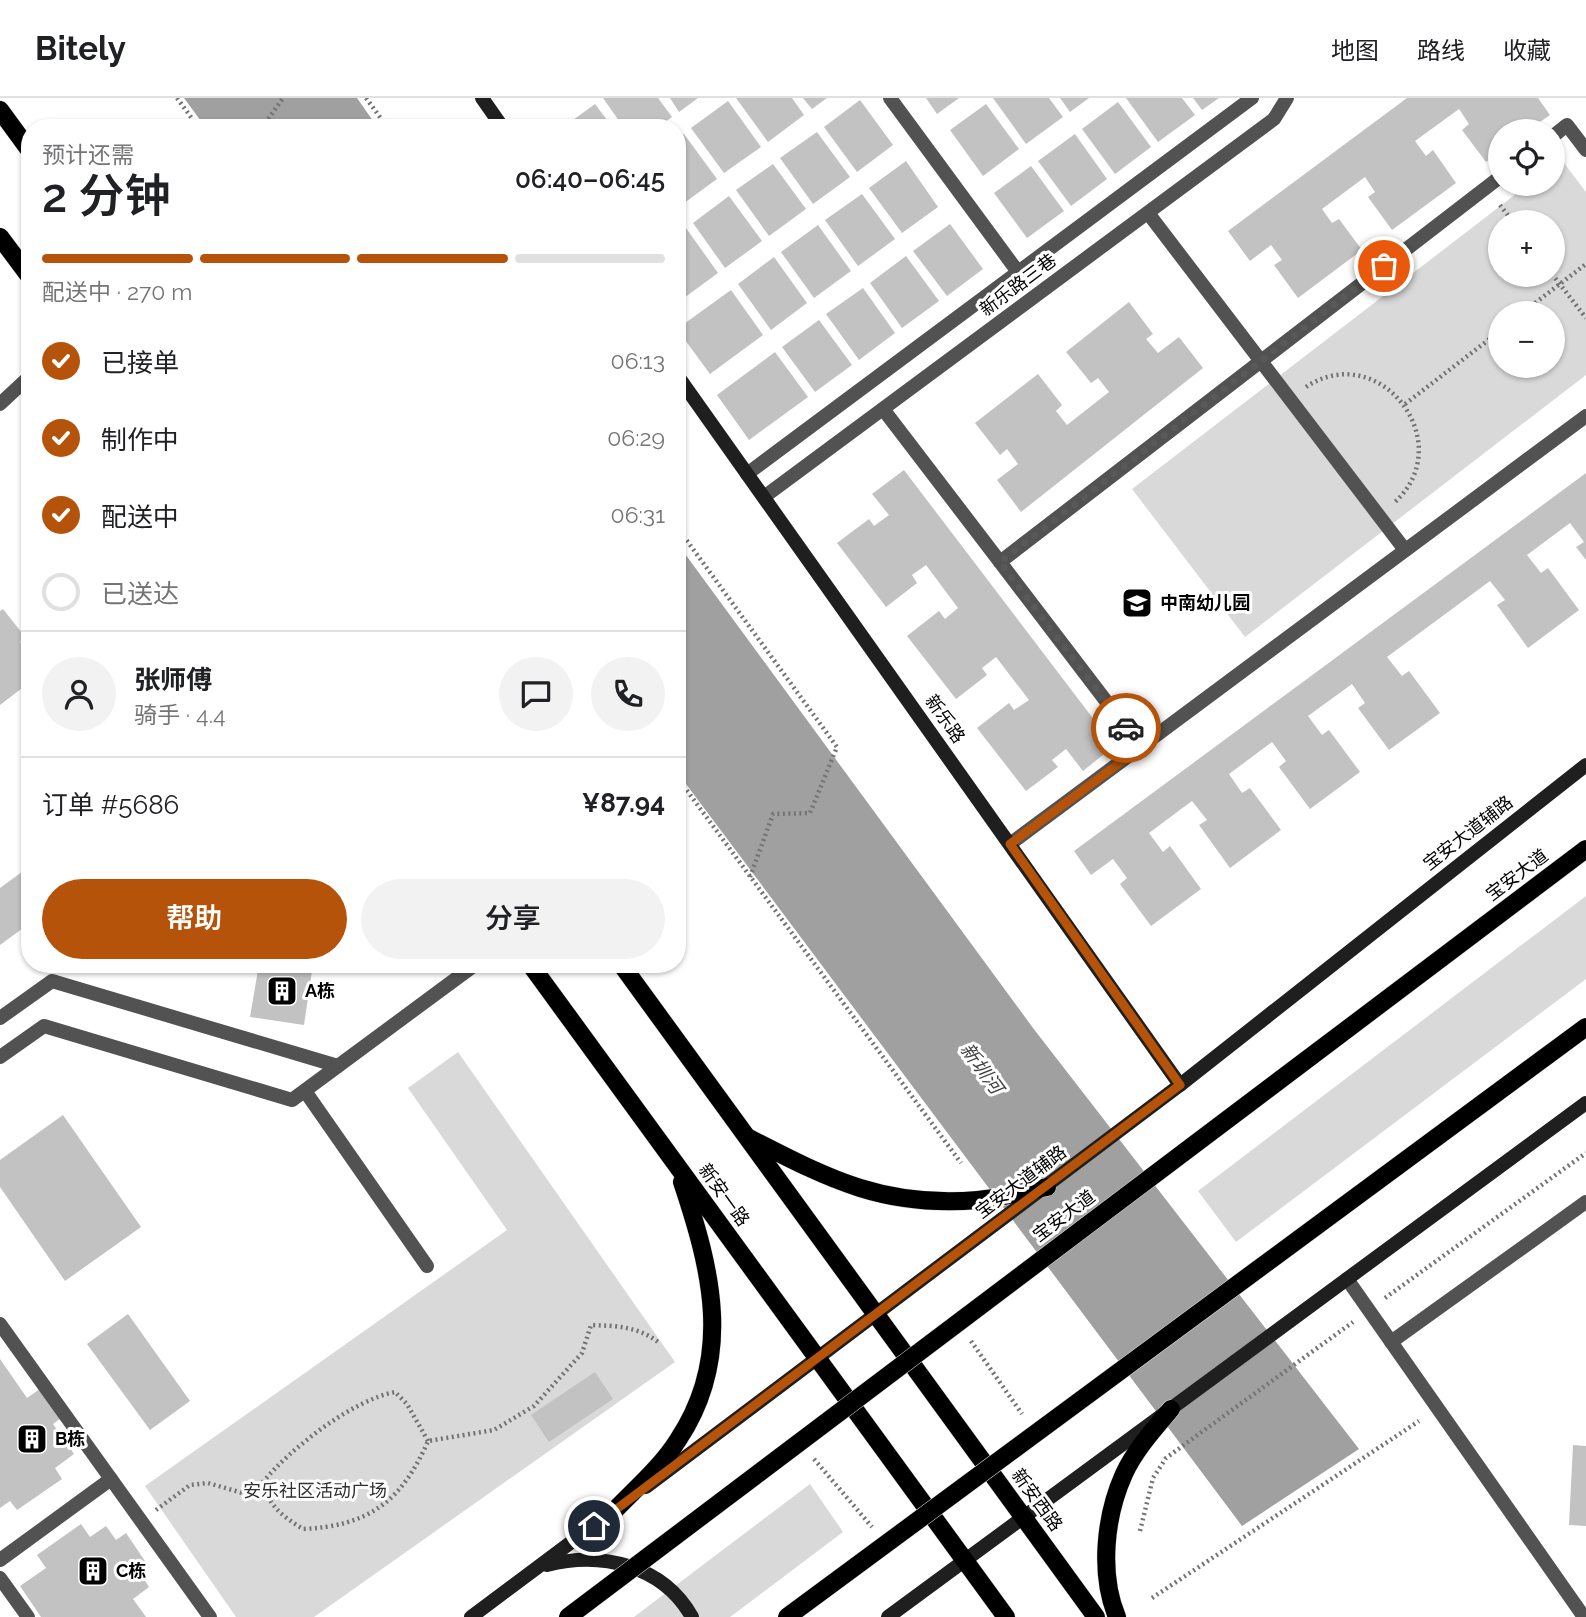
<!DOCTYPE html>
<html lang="zh">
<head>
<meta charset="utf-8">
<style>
  :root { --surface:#fff; --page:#f2f2f2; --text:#202124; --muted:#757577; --line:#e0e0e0; --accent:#b45309 }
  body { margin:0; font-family:Raleway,"Noto Sans SC",sans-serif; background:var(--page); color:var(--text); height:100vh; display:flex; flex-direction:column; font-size:26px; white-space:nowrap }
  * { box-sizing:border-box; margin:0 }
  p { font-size:23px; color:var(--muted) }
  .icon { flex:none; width:38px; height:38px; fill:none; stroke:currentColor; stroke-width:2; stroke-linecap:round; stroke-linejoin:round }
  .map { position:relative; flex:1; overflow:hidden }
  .side { position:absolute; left:21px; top:21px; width:665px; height:854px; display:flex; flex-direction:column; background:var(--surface); border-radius:28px; box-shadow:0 2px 5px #0004 }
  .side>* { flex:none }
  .controls { position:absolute; left:1488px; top:21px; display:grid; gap:14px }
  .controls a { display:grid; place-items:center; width:77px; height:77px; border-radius:50%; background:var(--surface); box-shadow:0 2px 5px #0004; font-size:35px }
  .pin { position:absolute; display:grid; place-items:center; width:60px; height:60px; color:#fff; margin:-30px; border:4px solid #fff; border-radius:50%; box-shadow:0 2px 7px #0007 }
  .courier { position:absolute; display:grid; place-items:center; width:70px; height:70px; margin:-35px; border:5px solid #b45309; border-radius:50%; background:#fff; color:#222; box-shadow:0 2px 9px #0007 }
  .head em { font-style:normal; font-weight:600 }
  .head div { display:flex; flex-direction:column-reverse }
  .head { display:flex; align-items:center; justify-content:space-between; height:119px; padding:0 21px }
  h1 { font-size:46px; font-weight:600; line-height:52px }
  .bar { display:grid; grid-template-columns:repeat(4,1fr); gap:10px 7px; align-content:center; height:84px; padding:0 21px }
  .bar i { height:9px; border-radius:5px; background:var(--line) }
  .bar .on { background:var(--accent) }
  .bar p { grid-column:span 4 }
  .line { display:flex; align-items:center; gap:18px; padding:0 21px; border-top:2px solid var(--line) }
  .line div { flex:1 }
  .round { display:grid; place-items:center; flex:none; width:74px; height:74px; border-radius:37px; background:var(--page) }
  ol { padding:0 21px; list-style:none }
  li { display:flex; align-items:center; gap:21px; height:77px }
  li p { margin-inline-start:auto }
  li .icon { padding:7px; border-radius:50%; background:var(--accent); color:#fff; stroke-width:4 }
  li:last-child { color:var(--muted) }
  li i { width:38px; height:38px; border:4px solid var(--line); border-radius:50% }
  .button { display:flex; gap:14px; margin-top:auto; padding:14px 21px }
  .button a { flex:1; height:80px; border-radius:42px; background:var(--accent); color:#fff; font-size:28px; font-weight:600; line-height:80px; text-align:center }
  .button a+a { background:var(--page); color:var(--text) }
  header { display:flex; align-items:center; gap:42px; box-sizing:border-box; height:98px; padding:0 35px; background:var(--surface); border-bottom:2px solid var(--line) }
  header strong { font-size:33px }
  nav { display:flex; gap:38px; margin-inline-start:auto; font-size:24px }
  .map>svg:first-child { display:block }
  .green { fill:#d9d9d9; fill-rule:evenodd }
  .water { fill:#a0a0a0 }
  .building { fill:#c2c2c2 }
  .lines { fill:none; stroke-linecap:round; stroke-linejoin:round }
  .primary-casing { stroke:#dbdbdb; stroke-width:19 }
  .path { stroke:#747474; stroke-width:4.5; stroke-dasharray:2 3.5; stroke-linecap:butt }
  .lane { stroke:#525252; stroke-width:14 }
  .street { stroke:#525252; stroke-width:14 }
  .secondary { stroke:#1f1f1f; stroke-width:14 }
  .primary { stroke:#000; stroke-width:18 }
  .primary-bridge-casing { stroke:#dbdbdb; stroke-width:19; stroke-linecap:butt }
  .primary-bridge { stroke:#000; stroke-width:18 }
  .done { stroke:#595959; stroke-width:7; stroke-dasharray:0 12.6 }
  .route { stroke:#b45309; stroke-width:9 }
  .labels { text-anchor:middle; stroke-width:6; stroke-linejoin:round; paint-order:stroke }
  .street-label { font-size:18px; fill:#000; stroke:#fff }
  .poi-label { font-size:18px; font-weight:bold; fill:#000; stroke:#fff; text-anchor:start }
  .park-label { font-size:18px; fill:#303030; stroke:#fff }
  .water-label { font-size:19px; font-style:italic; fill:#414141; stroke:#fff }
</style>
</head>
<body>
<header>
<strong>Bitely</strong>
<nav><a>地图</a><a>路线</a><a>收藏</a></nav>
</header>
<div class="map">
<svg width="1586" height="1519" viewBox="0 0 1586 1519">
  <rect width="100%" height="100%" fill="#fff"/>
  <g class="green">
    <path d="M1561,61L1586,94V277L1245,539L1132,391L1529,86H1552V68ZM1500,124H1552V177H1500ZM1500,215H1552V268H1500Z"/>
    <path d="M1586,798V881L1236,1144L1198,1093Z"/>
    <path d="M458,954L675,1264L314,1519H236L145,1388L507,1132L408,990Z"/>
    <path d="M810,1386L843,1434L730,1519H634Z"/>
  </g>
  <g class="water">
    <path d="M184,0H357L378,30H206Z"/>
    <path d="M677,445L1033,930L1359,1351L1242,1428L677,674Z"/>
  </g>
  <g class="building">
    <path d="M603,0H658L672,19L657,30H624Z"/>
    <path d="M670,0H698L679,14Z"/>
    <path d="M736,0H792L804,17L768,44Z"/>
    <path d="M803,0H827L812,11Z"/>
    <path d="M926,0H959L937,16Z"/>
    <path d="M993,0H1049L1063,19L1026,46Z"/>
    <path d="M1060,0H1089L1070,14Z"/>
    <path d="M1126,0H1182L1195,17L1158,44Z"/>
    <path d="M1193,0H1219L1202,12Z"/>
    <path d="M1407,0H1538L1550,17L1527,33H1500V54L1486,64L1462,32L1469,26L1459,11L1415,43L1426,58L1433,52L1456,85L1392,132L1368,99L1375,94L1365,79L1322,111L1332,125L1339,121L1362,152L1298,200L1274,167L1282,162L1271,147L1250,163L1228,133Z"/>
    <path d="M860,2L893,47L857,74L824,29Z"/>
    <path d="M728,3L761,49L724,75L691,30Z"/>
    <path d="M1118,4L1151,49L1115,76L1082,31Z"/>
    <path d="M595,6L613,30H562Z"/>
    <path d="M986,6L1019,51L983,78L950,32Z"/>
    <path d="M817,34L850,79L813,106L780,60Z"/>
    <path d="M684,36L717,81L680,108L677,103V41Z"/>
    <path d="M1075,36L1107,81L1071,108L1038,63Z"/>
    <path d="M906,63L938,109L902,135L869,90Z"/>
    <path d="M773,66L806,111L769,138L736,92Z"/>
    <path d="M1031,68L1064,113L1027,140L994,95Z"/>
    <path d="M862,96L895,141L858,168L825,122Z"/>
    <path d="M729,98L762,143L725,170L693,125Z"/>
    <path d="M950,126L983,171L947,198L913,153Z"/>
    <path d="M818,127L851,173L814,200L781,154Z"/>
    <path d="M686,130L718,175L677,205V136Z"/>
    <path d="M906,158L939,203L902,230L870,185Z"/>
    <path d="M774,159L807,205L771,232L738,186Z"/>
    <path d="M863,190L895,235L859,262L826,216Z"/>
    <path d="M731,192L763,237L710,276L677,231Z"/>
    <path d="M1129,204L1153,236L1146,241L1158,255L1179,239L1203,270L1021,414L997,382L1018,366L1007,351L1000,357L975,325L1038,276L1062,307L1056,313L1067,327L1109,294L1098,280L1091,285L1066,254Z"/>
    <path d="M819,222L852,267L815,294L782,249Z"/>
    <path d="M775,254L808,299L749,342L717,297Z"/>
    <path d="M904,372L1114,648L1083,673L1066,651L1052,662L1058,669L1026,693L977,630L1009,605L1014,612L1029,602L996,559L982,570L987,577L956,601L907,538L939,513L945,521L958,510L926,467L912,477L917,485L886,509L837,445L869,421L874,428L889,417L872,396Z"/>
    <path d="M1586,375V462L1576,449L1584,444L1570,425L1527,457L1541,475L1548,470L1579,512L1528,550L1497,507L1505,502L1490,483L1387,559L1402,578L1409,573L1440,615L1389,652L1358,610L1365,605L1352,586L1308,618L1322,637L1329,632L1360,674L1310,711L1279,669L1286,663L1272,644L1229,676L1242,695L1250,690L1281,732L1230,770L1199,727L1207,722L1192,703L1149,735L1163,754L1170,748L1201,791L1151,828L1120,786L1127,780L1113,761L1091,777L1074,753Z"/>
    <path d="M3,511L26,540L20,544L30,556V584L0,607V513Z"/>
    <path d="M30,768V825L0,847V790Z"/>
    <path d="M259,866H313L304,927L250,919Z"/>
    <path d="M63,1017L141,1129L65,1183L0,1089V1062Z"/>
    <path d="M128,1216L190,1303L150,1332L87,1246Z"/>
    <path d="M0,1261L27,1300L40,1291L61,1320L53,1326L74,1356L55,1370L62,1381L17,1412L10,1403L0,1410Z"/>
    <path d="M595,1274L613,1301L549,1344L531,1317Z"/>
    <path d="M1573,1347L1586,1348V1428L1569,1427Z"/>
    <path d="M81,1426L90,1439L106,1428L116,1442L126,1435L149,1469L140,1475L149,1489L133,1501L146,1519H41L20,1488L46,1470L37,1457Z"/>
  </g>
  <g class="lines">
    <g class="primary-casing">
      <g id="primary">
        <path d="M0,12L30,53"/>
        <path d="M0,139L30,179"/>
        <path d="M530,866L1006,1519"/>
        <path d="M621,866L1096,1519"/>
        <path d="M749,1040C829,1081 884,1110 978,1102C1001,1100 1024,1093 1047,1089"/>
        <path d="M613,1414C635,1391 661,1369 678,1342C734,1258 711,1171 682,1084"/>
        <path d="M1117,1519C1099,1476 1105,1418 1124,1376C1135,1352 1154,1331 1171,1311"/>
      </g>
    </g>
    <g class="path">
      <path d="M177,0L199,30"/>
      <path d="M366,0L388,30"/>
      <path d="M262,30L283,0"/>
      <path d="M1500,107L1513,124"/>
      <path d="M1552,176L1586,220"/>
      <path d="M1522,215L1586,166"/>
      <path d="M1306,289C1379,240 1460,344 1395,404"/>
      <path d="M1405,306L1500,233"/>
      <path d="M677,429L837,649L810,715L773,716L750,779"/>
      <path d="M677,679L961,1065"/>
      <path d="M1385,1200L1586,1055"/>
      <path d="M971,1243L1022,1316"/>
      <path d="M428,1343L407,1306L395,1294C352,1302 290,1351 263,1384C267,1407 285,1420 303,1431C369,1428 402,1403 428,1343L494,1332L534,1308L582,1255L591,1227C616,1228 637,1228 658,1244"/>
      <path d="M814,1361L872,1429"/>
      <path d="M156,1412L190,1387L208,1385L246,1396L264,1391"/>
      <path d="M1140,1433L1153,1380L1166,1360L1353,1224"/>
      <path d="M1152,1500L1419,1323"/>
    </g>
    <g class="lane">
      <path d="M890,0L1018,174"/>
      <path d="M1552,39L1567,27L1586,52"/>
      <path d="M1148,115L1405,452"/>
      <path d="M883,311L1000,464"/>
      <path d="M747,376L1252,0"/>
      <path d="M764,399L1274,21L1287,0"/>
      <path d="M1141,649L1000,464L1500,79"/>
      <path d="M1010,746L1586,318"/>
      <path d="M0,920L52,883L338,968"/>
      <path d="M0,959L44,928L292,1002L476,866"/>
      <path d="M305,993L427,1168"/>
      <path d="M1347,1181L1584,1519"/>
      <path d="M0,1226L111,1381L0,1462"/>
      <path d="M111,1381L210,1519"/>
      <path d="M0,1480L28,1519"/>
    </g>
    <g class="street">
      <path d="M0,306L30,278"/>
      <path d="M1391,1244L1586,1104"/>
    </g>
    <g class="secondary">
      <path d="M482,0L503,30"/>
      <path d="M677,277L1180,987"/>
      <path d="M646,1389L1180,987L1586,667"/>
      <path d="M547,1467C601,1453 663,1467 692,1519"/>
      <path d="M471,1519L621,1407"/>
      <path d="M888,1519L1586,1005"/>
    </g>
    <use href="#primary" class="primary"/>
    <g class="primary-bridge-casing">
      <g id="primary-bridge">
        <path d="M568,1519L1586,751"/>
        <path d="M787,1519L1586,929"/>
      </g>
    </g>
    <use href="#primary-bridge" class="primary-bridge"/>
  </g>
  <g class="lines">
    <path class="done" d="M1126,630L1000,464L1384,168"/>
    <path class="route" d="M594,1428L1180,987L1010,746L1141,649L1126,630"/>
  </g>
  <defs>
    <g id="school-square" transform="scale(1.575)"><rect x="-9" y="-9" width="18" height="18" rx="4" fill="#000" stroke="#fff"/><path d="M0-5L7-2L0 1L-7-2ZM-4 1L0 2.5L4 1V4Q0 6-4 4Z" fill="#fff"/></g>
    <g id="building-square" transform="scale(1.575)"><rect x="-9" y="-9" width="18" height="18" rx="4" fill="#000" stroke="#fff"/><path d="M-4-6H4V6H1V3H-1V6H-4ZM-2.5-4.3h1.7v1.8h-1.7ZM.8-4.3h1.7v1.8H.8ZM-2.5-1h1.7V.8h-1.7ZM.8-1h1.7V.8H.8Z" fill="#fff"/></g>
  </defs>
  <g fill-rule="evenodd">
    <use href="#school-square" x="1137" y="505"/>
    <use href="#building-square" x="282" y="893"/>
    <use href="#building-square" x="32" y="1341"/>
    <use href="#building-square" x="93" y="1473"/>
  </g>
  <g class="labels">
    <g class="street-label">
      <text transform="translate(1018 187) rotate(-37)" y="6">新乐路三巷</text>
      <text transform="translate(945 621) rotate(55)" y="6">新乐路</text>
      <text transform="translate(1468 735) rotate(-38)" y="6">宝安大道辅路</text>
      <text transform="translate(1517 777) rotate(-37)" y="6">宝安大道</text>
      <text transform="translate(1021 1084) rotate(-37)" y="6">宝安大道辅路</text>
      <text transform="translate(724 1097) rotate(54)" y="6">新安一路</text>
      <text transform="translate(1064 1118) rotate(-37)" y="6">宝安大道</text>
      <text transform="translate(1037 1402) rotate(54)" y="6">新安西路</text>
    </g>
    <g class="poi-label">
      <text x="1160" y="511">中南幼儿园</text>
      <text x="305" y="899">A栋</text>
      <text x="55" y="1347">B栋</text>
      <text x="116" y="1479">C栋</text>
    </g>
    <g class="park-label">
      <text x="315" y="1399">安乐社区活动广场</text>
    </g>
    <g class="water-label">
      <text transform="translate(982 970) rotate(54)" y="7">新圳河</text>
    </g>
  </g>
</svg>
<div class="controls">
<a><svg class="icon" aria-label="locate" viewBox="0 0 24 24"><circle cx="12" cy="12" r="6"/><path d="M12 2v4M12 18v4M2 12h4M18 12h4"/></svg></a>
<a>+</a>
<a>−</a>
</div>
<div class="pin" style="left:1384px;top:168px;background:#ea580c"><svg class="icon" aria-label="bag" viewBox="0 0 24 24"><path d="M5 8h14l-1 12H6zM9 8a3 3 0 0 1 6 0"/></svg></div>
<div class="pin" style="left:594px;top:1428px;background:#1f2937"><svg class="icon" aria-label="home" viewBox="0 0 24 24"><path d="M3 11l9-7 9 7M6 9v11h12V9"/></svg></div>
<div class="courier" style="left:1126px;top:630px"><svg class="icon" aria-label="car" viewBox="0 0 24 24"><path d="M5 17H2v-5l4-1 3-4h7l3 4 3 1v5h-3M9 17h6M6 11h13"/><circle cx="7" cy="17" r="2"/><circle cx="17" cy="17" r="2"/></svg></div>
<section class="side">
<div class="head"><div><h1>2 分钟</h1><p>预计还需</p></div><em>06:40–06:45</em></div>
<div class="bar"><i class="on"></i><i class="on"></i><i class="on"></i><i></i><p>配送中 · 270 m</p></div>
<ol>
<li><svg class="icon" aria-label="check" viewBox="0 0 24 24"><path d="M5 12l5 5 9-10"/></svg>已接单<p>06:13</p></li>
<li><svg class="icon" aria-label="check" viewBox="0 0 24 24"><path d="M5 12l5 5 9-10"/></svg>制作中<p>06:29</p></li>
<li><svg class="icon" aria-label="check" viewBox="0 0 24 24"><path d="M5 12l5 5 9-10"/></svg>配送中<p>06:31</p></li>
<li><i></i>已送达</li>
</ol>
<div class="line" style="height:126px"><a class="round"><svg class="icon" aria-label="person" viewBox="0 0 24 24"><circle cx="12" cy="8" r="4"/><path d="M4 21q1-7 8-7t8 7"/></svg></a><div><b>张师傅</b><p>骑手 · 4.4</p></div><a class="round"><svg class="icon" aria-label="chat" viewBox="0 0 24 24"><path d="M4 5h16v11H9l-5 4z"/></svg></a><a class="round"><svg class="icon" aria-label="phone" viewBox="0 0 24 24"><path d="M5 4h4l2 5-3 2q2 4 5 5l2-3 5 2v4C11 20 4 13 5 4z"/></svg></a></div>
<div class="line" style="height:91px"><div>订单 #5686</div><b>¥87.94</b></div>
<div class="button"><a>帮助</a><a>分享</a></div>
</section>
</div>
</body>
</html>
